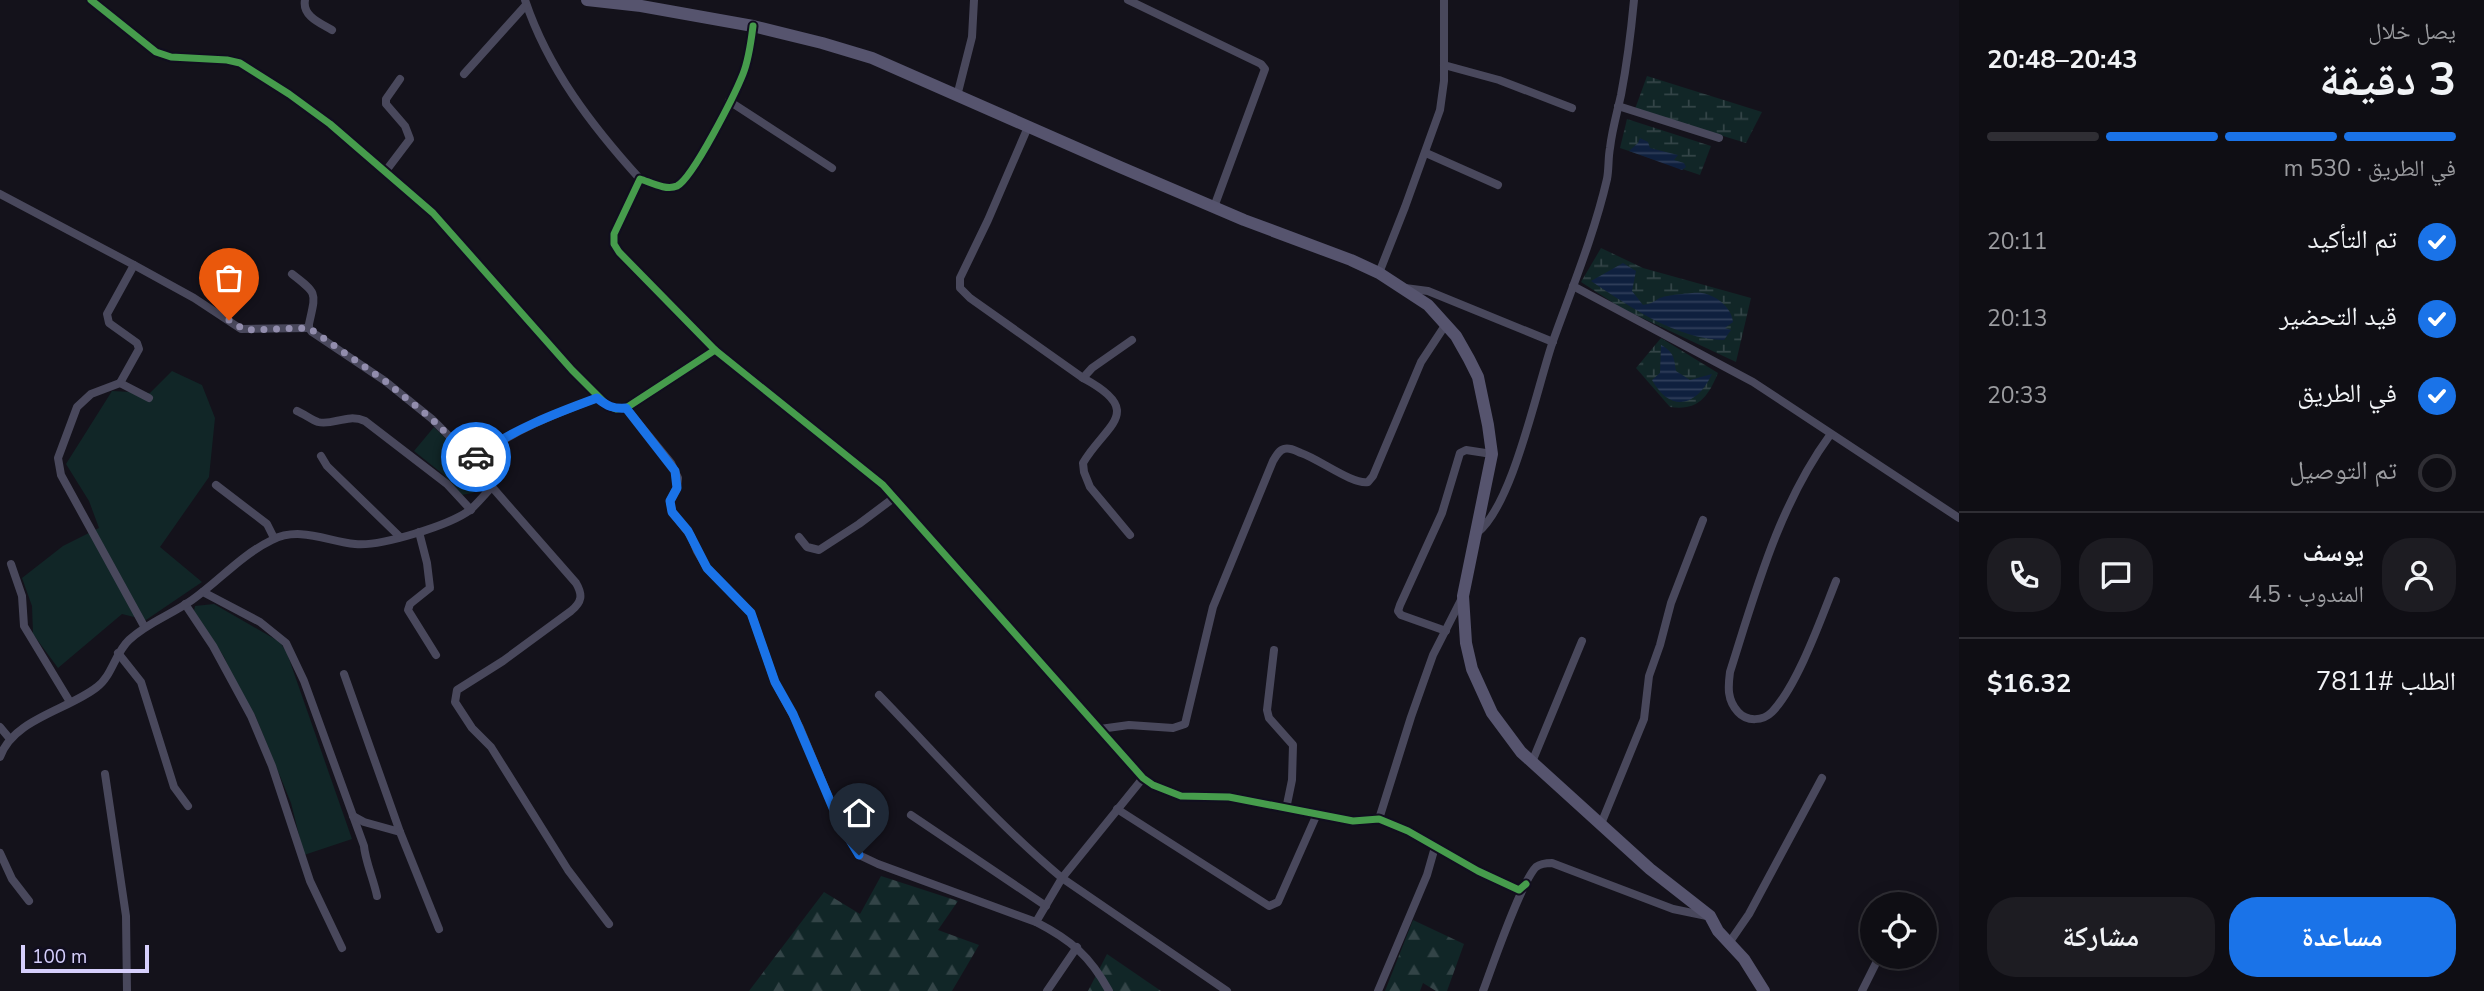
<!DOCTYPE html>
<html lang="ar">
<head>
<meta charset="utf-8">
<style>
  :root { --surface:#0f0e14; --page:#1d1c22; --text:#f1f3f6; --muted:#9b9ca0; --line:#2f2e34; --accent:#1a73e8 }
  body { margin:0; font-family:"Nunito Sans","Noto Naskh Arabic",sans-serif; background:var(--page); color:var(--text); direction:rtl; height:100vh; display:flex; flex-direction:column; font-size:26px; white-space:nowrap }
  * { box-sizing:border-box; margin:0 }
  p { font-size:23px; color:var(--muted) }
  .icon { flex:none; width:38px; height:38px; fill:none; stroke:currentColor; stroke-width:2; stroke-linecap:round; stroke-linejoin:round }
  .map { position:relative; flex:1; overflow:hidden; direction:ltr }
  .side { display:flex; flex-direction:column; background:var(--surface); width:525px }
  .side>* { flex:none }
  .tools { position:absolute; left:1860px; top:892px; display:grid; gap:14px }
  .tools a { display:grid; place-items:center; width:77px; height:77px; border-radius:50%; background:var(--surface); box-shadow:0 4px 18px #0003,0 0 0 2px var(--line); font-size:35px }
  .scale { position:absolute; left:21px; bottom:18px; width:128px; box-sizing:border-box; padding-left:7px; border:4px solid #d6cffc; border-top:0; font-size:19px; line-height:24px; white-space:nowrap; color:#d6cffc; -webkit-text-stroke:5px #110e1f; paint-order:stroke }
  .pin { position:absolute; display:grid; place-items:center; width:60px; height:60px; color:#fff; margin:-72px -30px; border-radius:50% 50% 50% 0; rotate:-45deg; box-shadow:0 0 7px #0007 }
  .pin .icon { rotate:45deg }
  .courier { position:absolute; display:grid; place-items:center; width:70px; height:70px; margin:-35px; border:5px solid #1a73e8; border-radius:50%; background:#fff; color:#222; box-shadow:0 2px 9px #0007 }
  .summary em { font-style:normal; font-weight:700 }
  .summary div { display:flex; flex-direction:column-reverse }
  .summary { display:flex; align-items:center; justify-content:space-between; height:119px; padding:0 28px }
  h1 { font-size:46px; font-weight:700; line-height:52px }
  .bar { display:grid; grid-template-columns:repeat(4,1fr); gap:10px 7px; align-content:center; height:84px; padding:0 28px }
  .bar i { height:9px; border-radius:5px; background:var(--line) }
  .bar .selected { background:var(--accent) }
  .bar p { grid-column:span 4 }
  .line { display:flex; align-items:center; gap:18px; padding:0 28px; border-top:2px solid var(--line) }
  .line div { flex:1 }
  .round { display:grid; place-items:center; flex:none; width:74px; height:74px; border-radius:28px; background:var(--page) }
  ol { padding:0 28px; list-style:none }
  li { display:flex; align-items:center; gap:21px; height:77px }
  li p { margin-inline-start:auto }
  li .icon { padding:7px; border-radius:50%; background:var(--accent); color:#fff; stroke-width:4 }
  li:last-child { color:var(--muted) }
  li i { width:38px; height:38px; border:4px solid var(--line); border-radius:50% }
  .cta { display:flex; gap:14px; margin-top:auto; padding:14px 28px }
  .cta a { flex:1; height:80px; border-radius:28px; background:var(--accent); color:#fff; font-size:28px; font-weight:700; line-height:80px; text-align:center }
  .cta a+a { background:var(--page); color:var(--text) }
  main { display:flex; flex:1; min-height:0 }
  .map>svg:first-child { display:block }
  .green { fill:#112627 }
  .forest { fill:url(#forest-firs) }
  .wetland { fill:url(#wetland-marsh) }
  .water { fill:url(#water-rules) }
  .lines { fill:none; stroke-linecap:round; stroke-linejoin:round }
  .minor { stroke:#49485c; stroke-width:8 }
  .secondary { stroke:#56546e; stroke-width:12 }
  .cycleway-casing { stroke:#110e1f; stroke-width:11 }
  .cycleway { stroke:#469c4c; stroke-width:7 }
  .done { stroke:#928dad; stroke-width:7; stroke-dasharray:0 12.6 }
  .route { stroke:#1a73e8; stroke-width:9 }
</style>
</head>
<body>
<main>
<section class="side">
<div class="summary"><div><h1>3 دقيقة</h1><p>يصل خلال</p></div><em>20:43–20:48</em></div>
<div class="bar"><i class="selected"></i><i class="selected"></i><i class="selected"></i><i></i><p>في الطريق · 530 m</p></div>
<ol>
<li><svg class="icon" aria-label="check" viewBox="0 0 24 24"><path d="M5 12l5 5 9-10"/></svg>تم التأكيد<p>20:11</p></li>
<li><svg class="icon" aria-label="check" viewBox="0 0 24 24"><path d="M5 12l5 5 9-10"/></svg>قيد التحضير<p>20:13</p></li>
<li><svg class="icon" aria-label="check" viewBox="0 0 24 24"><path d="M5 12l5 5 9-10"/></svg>في الطريق<p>20:33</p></li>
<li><i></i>تم التوصيل</li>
</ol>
<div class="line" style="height:126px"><a class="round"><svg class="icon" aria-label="person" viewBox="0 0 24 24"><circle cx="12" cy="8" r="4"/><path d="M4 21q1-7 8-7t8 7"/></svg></a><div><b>يوسف</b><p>المندوب · 4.5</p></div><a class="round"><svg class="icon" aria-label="chat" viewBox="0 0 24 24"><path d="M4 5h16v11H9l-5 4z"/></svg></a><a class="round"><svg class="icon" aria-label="phone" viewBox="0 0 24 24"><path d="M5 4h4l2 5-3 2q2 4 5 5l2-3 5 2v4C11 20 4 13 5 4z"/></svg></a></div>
<div class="line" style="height:91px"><div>الطلب #7811</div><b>$16.32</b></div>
<div class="cta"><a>مساعدة</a><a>مشاركة</a></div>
</section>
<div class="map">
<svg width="1959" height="991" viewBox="0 0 1959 991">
  <defs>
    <pattern id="forest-firs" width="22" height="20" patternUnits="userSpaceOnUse" patternTransform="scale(1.75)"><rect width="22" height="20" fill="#112627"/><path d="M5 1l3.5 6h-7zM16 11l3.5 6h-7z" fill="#334447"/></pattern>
    <pattern id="wetland-marsh" width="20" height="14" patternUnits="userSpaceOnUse" patternTransform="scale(1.75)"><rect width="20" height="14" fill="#112627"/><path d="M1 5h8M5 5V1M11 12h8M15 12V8" fill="none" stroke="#334447"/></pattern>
    <pattern id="water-rules" width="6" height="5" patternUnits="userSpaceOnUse" patternTransform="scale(1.75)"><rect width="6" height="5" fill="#0f203e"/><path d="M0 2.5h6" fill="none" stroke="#313f5b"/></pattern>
  </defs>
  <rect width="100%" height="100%" fill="#14121b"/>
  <g class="green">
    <path d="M172,371L202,385L215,418L209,477L160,547L202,582L146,620L122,614L58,668L33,634L32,606L22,578L63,546L99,528L89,501L66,464L112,391L150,393Z"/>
    <path d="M434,427L474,467L479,488L473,493L461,495L444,475L414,451Z"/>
    <path d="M214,604L280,642L287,653L352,839L304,855L291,803L255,715L238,689L224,657L194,611L195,606Z"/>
  </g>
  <g class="forest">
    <path d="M881,876L958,901L938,930L979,945L952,991H749L824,892L860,914Z"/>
    <path d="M1413,920L1464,944L1447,991H1436L1423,983L1420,991H1385Z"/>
    <path d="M1107,954L1161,991H1088Z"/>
  </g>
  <g class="wetland">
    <path d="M1647,76L1762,112L1746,143L1635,109Z"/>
    <path d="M1627,119L1711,146L1700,175L1620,148Z"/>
    <path d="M1601,248L1643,268L1751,298L1736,362L1621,308L1581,282Z"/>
    <path d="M1661,338L1718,373C1708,397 1698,411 1670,407L1636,368Z"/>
  </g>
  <g class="water">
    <path d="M1640,138L1648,142L1650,148L1678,155L1674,160L1684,163L1686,167L1682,170L1629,151L1638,143Z"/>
    <path d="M1623,263L1636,271L1632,291L1643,305C1656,303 1655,299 1663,297C1670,295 1696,292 1702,293C1716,295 1732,308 1733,322L1725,328L1731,330L1724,340C1676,339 1630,307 1591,281Z"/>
    <path d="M1661,345C1674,352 1674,358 1676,371L1690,380L1712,374C1697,406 1671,414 1652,380L1660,373Z"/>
  </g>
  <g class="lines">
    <g class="minor">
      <path d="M91,0L156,52L171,57L227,60L240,63L289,94L330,124L433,213L572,370L608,406L616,409L626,408L715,350"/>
      <path d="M305,0C302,16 320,23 332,30"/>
      <path d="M525,0C548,69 592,126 640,179"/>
      <path d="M1128,0L1261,64L1265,69L1214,207"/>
      <path d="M753,26C751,42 749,59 743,74C735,94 693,178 677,186C666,191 650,182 640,179L614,234V244L619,252L715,350L883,485L1143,778L1153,785L1181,796L1229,797L1353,821L1379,819L1408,831L1478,871L1519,890L1526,884"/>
      <path d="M1444,65L1499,80L1572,108"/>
      <path d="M464,74L526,5"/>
      <path d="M957,96L972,37L974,0"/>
      <path d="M729,101L832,168"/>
      <path d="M1618,106L1719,138"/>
      <path d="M1028,127L988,220L960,278V288L970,298L1083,378L1092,368L1132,340"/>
      <path d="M1426,153L1498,185"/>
      <path d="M385,172L410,139L405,126L386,104V99L400,79"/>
      <path d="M0,194L134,265L107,314L109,323L137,343L139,349L120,383"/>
      <path d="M134,265L194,298L241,329L309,328"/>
      <path d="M1379,273L1405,207L1440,110L1444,81V0"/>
      <path d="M292,274C318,294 316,292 309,324V328L312,332L385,381L432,419L473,460"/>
      <path d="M1573,286L1753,382L1959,518"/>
      <path d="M1405,288L1428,291L1553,342"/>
      <path d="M1083,378C1147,412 1105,425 1083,463L1084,472L1090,487L1130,535"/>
      <path d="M626,408L671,463L678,478L677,488L670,501L672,512L691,536L697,551L707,568L751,613L775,682L800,728L839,822L859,855L878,864L1036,922"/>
      <path d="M297,411C304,414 312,420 318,422C333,426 347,413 365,421L447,484L471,510"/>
      <path d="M1830,435C1779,505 1756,590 1730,672C1728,687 1727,700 1738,712C1747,722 1763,721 1772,712C1798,685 1822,616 1836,581"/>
      <path d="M321,456L327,466L400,537"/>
      <path d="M216,485L267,524L274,538"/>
      <path d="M492,487L576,583C583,595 582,602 571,611L503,661L457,690L455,702L472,728L491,747L568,870L609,924"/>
      <path d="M419,532L427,563L430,588L410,604L408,610L436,655"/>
      <path d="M1477,533C1513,505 1537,387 1553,341C1572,288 1594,235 1607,179C1609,169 1608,158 1610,148C1612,130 1617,113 1621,95C1627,64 1631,32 1634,0"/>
      <path d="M799,537L807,547L819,550L859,524L895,497"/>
      <path d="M11,564L22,596L24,626L70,702"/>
      <path d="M203,592L260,622L286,643L304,681L364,846C365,860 374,881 377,896"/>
      <path d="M185,604L213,646L251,716L272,766L310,881L342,948"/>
      <path d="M144,626L61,475L58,458L77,407L91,394L120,383L149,398"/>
      <path d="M1446,631L1401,615L1398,611L1400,605L1442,513L1460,453L1466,450L1492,454"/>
      <path d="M1274,650L1267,710L1269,718L1293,745L1292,780L1286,809"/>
      <path d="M118,653L141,682L174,787L188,806"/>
      <path d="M344,674L400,832L364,822L353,816"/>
      <path d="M879,695C939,757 995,822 1062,878L1227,991"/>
      <path d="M0,727L10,739"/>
      <path d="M1100,729L1129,725L1173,728L1185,724L1213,607L1273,461C1276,456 1279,450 1284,449C1290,447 1296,451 1301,453C1319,459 1353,485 1368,482L1373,476L1421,362L1446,324"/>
      <path d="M0,757C13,719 68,710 97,687C112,676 115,653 129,640C148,622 171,615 192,600C219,581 241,555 272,540C299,526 327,541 355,544C380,547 450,525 470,510C478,503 485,494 492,487L473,460C510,432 554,414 597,398"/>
      <path d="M1532,762L1582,641"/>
      <path d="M105,774L126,916L127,991"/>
      <path d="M1117,809L1269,906L1278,902L1317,814"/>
      <path d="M911,815L1046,906"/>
      <path d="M1379,819L1411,717L1433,655L1462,598"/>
      <path d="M1601,824L1644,719L1649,676L1660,645L1671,603L1703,520"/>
      <path d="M400,832L439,929"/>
      <path d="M0,853L12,879L29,901"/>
      <path d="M1729,943L1749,914L1822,778"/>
      <path d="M1047,991L1077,947"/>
      <path d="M1109,991C1090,956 1071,940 1036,922L1062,878L1143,778"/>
      <path d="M1378,991L1427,875L1435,847"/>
      <path d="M1483,991C1492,967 1521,882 1536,867C1540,864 1547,863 1552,863L1673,909L1707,916"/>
      <path d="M1862,991L1877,961"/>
    </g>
    <path class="secondary" d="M587,0L641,6L753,26L822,43L872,58L1120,167L1244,220L1351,260L1379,273L1428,305L1456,336L1469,359L1478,377L1488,425L1492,454L1463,596L1466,643L1472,669L1492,713L1521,752L1650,869L1710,916L1718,931L1744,959L1764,991"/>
    <g class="cycleway-casing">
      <g id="cycleway">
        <path d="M91,0L156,52L171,57L227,60L240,63L289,94L330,124L433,213L572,370L608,406L616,409L626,408L715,350"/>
        <path d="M753,26C751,42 749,59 743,74C735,94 693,178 677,186C666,191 650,182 640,179L614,234V244L619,252L715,350L883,485L1143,778L1153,785L1181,796L1229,797L1353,821L1379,819L1408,831L1478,871L1519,890L1526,884"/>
      </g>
    </g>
    <use href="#cycleway" class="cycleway"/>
  </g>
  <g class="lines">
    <path class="done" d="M229,320L245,330L309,328L385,381L432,419L473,460L476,457"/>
    <path class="route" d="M476,457C511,430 556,413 597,398C607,406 613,409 626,408L675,471L677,488L670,501L672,512L688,531L707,568L751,613L775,682L793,714L839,822L859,855"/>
  </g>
</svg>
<div class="tools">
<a><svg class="icon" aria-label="locate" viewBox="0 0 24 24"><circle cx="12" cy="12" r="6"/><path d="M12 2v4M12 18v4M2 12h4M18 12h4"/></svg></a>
</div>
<div class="scale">100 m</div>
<div class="pin" style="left:229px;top:320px;background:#ea580c"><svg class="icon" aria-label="bag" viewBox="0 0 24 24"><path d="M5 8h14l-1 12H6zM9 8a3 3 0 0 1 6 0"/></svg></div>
<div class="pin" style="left:859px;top:855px;background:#1f2937"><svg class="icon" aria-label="home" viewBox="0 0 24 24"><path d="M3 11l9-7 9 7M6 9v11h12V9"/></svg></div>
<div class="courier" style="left:476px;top:457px"><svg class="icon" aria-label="car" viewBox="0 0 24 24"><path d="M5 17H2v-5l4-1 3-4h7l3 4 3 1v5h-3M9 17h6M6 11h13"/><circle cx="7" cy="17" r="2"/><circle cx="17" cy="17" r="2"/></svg></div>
</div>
</main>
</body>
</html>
